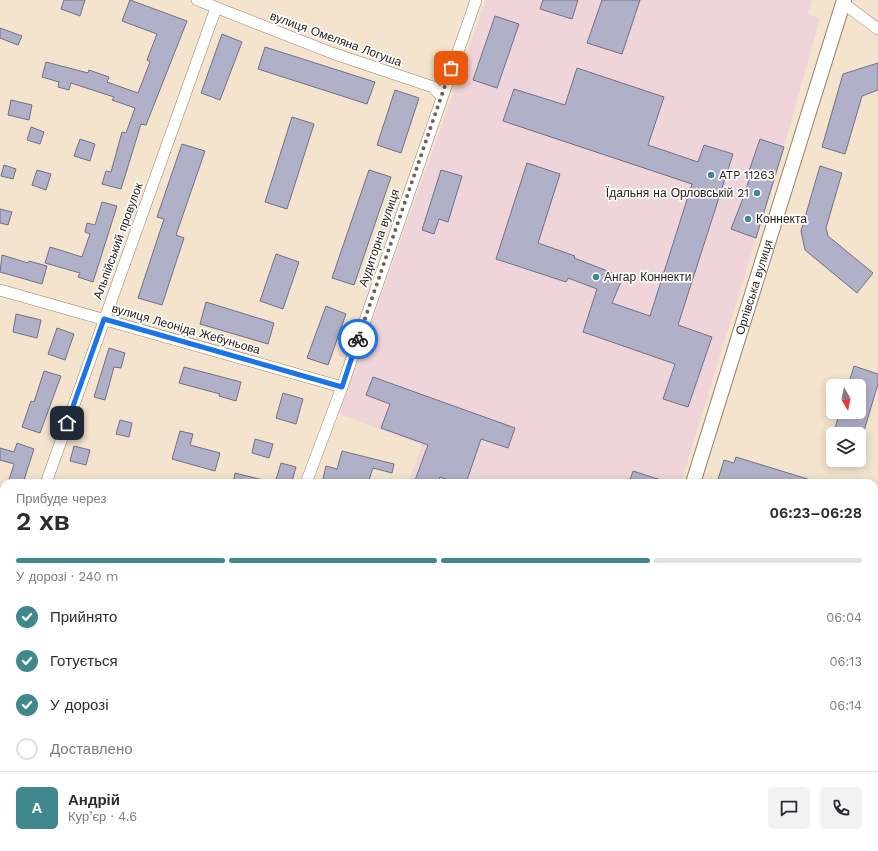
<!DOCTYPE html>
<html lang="uk">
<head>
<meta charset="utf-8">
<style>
  :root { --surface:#fff; --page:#f2f2f3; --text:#2b2b33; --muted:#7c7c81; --line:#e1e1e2; --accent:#40888e }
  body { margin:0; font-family:"Work Sans",sans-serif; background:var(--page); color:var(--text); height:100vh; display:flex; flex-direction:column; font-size:15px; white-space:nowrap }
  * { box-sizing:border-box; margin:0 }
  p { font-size:13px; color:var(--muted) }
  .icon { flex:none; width:22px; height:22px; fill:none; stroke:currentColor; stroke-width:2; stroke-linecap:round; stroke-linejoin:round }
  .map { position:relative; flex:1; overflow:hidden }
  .panel { position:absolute; left:0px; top:479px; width:878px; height:372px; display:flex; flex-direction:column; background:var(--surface); border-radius:12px 12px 0 0; box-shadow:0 2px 10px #0003 }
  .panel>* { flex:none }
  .needle { width:26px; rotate:170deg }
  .controls { position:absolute; left:826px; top:379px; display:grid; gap:8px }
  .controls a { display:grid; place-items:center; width:40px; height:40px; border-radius:6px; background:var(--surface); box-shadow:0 2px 10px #0003; font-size:20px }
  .pin { position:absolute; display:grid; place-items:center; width:34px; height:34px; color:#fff; margin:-17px; border-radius:8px; box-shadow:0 2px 6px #0006 }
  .courier { position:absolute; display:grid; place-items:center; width:40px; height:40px; margin:-20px; border:3px solid #1a73e8; border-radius:50%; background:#fff; color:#222; box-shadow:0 1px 5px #0007 }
  .head em { font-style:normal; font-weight:600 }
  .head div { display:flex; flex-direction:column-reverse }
  .head { display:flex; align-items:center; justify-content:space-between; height:68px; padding:0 16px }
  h1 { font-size:26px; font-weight:600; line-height:30px }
  .bar { display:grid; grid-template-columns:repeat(4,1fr); gap:6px 4px; align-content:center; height:48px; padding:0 16px }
  .bar i { height:5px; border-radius:3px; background:var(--line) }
  .bar .active { background:var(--accent) }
  .bar p { grid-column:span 4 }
  .line { display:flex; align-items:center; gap:10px; padding:0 16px; border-top:1px solid var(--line) }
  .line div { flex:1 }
  .round { display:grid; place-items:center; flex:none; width:42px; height:42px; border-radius:6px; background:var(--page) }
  ol { padding:0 16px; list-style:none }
  li { display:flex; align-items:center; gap:12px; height:44px }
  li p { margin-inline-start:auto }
  li .icon { padding:4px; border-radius:50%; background:var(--accent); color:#fff; stroke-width:4 }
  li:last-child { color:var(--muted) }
  li i { width:22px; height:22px; border:2px solid var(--line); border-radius:50% }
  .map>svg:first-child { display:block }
  .industrial { fill:#efd5d9 }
  .building { fill:#b1b0c9; stroke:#717087 }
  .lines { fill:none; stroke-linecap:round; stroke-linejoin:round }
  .pedestrian-casing { stroke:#948570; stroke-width:10 }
  .minor-casing { stroke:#948570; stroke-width:12 }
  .tertiary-casing { stroke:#948570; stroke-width:16 }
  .pedestrian { stroke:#fff; stroke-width:9 }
  .minor { stroke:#fff; stroke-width:11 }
  .tertiary { stroke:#fff; stroke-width:14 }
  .tram { stroke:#6b6154; stroke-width:1 }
  .done { stroke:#6c6355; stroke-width:4; stroke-dasharray:0 7.2 }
  .route { stroke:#1a73e8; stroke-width:5 }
  .poi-dot { fill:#40888e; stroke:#fff; stroke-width:1.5 }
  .labels { text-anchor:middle; stroke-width:3.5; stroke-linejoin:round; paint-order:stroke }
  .street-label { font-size:12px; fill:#231d15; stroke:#fff }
  .poi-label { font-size:12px; fill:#231d15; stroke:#fff; text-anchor:start }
</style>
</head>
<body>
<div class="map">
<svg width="878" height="851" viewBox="0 0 878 851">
  <rect width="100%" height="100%" fill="#f4e4cd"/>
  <path class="industrial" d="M486,0H812L808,14L820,18L784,147L681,483H408L422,445L339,414Z"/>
  <g class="building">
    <path d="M64,0H85L80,16L61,9Z"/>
    <path d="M130,0L187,21L146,125L141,124L121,189L102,184L106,171L111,172L122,132L126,133L135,108L112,100L114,97L71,83L69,90L58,87L59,82L42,77L46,62L88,73L89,70L109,77L107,82L138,93L150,62L147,60L157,34L122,21Z"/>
    <path d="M543,0H578L572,19L540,9Z"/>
    <path d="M602,0H640L622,54L587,43Z"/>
    <path d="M495,16L519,24L497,88L473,80Z"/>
    <path d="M0,28L22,36L18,45L0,38Z"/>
    <path d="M222,34L242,42L220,100L201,93Z"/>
    <path d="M265,47L375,82L367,104L258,69Z"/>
    <path d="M878,63V90L862,96L845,154L822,147L843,74Z"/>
    <path d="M577,68L664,97L648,145L698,162L704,145L733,154L678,325L712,337L688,407L663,399L675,364L583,332L597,289L568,278L566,282L496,259L527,163L560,174L538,243L575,256L574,258L623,277L612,303L650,316L692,184L503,121L514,89L565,105Z"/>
    <path d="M395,90L419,98L401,153L377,145Z"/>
    <path d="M11,100L32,105L29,120L8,115Z"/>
    <path d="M292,117L314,124L287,209L265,202Z"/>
    <path d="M31,127L44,132L40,144L27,140Z"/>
    <path d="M80,139L95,144L90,161L74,156Z"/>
    <path d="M760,139L784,147L756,238L731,229L742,201L750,177H747Z"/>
    <path d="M182,144L205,151L176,235L184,238L162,305L138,298L164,219L157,217Z"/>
    <path d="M4,165L16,169L13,179L1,176Z"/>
    <path d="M820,166L842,173L826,228L828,236L873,273L857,293L805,250L801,231Z"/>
    <path d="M37,170L51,174L46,190L32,185Z"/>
    <path d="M369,170L391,177L354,285L332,278Z"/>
    <path d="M441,170L462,176L448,222L439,219L434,234L422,230Z"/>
    <path d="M102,202L117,206L93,282L78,277L80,273L45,263L50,247L82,257L90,234L85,232L87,223L95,225Z"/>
    <path d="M0,209L12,212L8,225L0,223Z"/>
    <path d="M276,254L299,262L283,309L260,301Z"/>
    <path d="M2,255L28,263L29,261L47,266L42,284L0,272Z"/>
    <path d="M206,302L274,323L268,344L200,324Z"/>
    <path d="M326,306L346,314L328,365L307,358Z"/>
    <path d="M16,314L41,320L37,338L13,332Z"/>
    <path d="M57,328L74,334L65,360L48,354Z"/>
    <path d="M109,348L125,353L121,368L114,367L105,400L94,397Z"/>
    <path d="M854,366L878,374V384L863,434H833L840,412H859V386H848Z"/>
    <path d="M184,367L241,382L236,401L219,396L220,394L179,383Z"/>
    <path d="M44,371L61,376L40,433L22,427L31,401L34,402Z"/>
    <path d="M373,377L515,428L508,448L481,439L466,483H457L440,477L438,483H414L428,445L381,428L390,404L366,395Z"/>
    <path d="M283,393L303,399L296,424L276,418Z"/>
    <path d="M120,420L132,423L129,437L116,434Z"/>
    <path d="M180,431L193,434L190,445L220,453L215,471L172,459Z"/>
    <path d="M255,439L273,444L269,458L252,453Z"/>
    <path d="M17,443L34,449L23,483H8L14,464L0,460V448L14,452Z"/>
    <path d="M74,446L90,450L86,465L70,461Z"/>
    <path d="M342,451L394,464L392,473L373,468L368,483H322L326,466L337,469Z"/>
    <path d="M736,457L814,481V483H717L724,460L734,463Z"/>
    <path d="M281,463L296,467L292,481L290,480L289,483H275Z"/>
    <path d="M633,471L664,481V483H629Z"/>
    <path d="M235,473L263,480V483H233Z"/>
  </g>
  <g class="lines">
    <g class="pedestrian-casing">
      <g id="pedestrian">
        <path d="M0,543L4,545"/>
        <path d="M874,789L878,790"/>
      </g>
    </g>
    <g class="minor-casing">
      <g id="minor">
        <path d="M197,0L332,53L433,87L441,96"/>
        <path d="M843,3L878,29"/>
        <path d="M0,290L342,387"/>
        <path d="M46,483L216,8"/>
        <path d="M306,483L342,387L476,0"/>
        <path d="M0,624L4,612"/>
        <path d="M0,815L4,816"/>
        <path d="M115,847L130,851"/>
        <path d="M182,851L183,847"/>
      </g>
    </g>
    <g class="tertiary-casing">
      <g id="tertiary">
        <path id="s1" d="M693,483L844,0"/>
        <path d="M579,851L580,847"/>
      </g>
    </g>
    <use href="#pedestrian" class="pedestrian"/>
    <use href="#minor" class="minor"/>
    <use href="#tertiary" class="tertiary"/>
    <g class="tram">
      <path d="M0,547L4,548"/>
      <path d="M874,792L878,794"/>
    </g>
  </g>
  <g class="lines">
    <path class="done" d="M358,339L451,68"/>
    <path class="route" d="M67,423L104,319L342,387L358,339"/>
  </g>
  <g class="poi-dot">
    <circle cx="711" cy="175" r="4"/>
    <circle cx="757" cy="193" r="4"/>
    <circle cx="748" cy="219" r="4"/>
    <circle cx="596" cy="277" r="4"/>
  </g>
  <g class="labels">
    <g class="street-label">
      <text transform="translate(336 39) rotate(20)" y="4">вулиця Омеляна Логуша</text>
      <text transform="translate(379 238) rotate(-71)" y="4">Аудиторна вулиця</text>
      <text transform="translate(118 241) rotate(-70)" y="4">Альпійський провулок</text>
      <text dy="4" stroke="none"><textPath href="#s1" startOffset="205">Орлівська вулиця</textPath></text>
      <text transform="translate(186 329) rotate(16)" y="4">вулиця Леоніда Жебуньова</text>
    </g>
    <g class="poi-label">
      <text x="719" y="179">ATP 11263</text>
      <text x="749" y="197" text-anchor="end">Їдальня на Орловській 21</text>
      <text x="756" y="223">Коннекта</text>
      <text x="604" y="281">Ангар Коннекти</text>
    </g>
  </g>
</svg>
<div class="controls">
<a><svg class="needle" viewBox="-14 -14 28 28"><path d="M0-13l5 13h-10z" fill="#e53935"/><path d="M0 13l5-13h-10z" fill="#7c7c81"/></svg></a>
<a><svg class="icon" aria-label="layers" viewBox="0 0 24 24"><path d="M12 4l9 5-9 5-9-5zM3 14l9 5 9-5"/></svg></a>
</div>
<div class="pin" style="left:451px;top:68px;background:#ea580c"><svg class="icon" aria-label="bag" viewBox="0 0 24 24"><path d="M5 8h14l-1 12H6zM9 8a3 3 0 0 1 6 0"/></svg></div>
<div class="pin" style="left:67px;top:423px;background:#1f2937"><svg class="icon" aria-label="home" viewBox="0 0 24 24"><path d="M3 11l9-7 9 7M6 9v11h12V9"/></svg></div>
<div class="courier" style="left:358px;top:339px"><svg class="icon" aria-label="bike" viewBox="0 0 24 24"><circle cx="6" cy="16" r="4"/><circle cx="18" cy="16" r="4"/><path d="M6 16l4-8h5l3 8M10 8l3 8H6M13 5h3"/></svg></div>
<section class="panel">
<div class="head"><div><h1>2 хв</h1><p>Прибуде через</p></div><em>06:23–06:28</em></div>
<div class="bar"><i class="active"></i><i class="active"></i><i class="active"></i><i></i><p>У дорозі · 240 m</p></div>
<ol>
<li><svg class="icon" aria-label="check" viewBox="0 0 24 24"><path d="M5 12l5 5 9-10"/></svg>Прийнято<p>06:04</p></li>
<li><svg class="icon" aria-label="check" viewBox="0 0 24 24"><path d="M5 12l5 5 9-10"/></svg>Готується<p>06:13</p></li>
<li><svg class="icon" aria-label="check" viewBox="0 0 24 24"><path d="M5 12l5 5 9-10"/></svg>У дорозі<p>06:14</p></li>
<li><i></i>Доставлено</li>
</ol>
<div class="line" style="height:72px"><b class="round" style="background:var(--accent);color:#fff">А</b><div><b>Андрій</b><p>Кур’єр · 4.6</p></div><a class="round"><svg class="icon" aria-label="chat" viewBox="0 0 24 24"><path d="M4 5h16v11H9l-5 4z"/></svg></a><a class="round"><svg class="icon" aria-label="phone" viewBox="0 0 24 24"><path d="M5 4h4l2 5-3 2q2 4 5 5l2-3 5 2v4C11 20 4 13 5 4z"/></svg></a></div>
</section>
</div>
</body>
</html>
